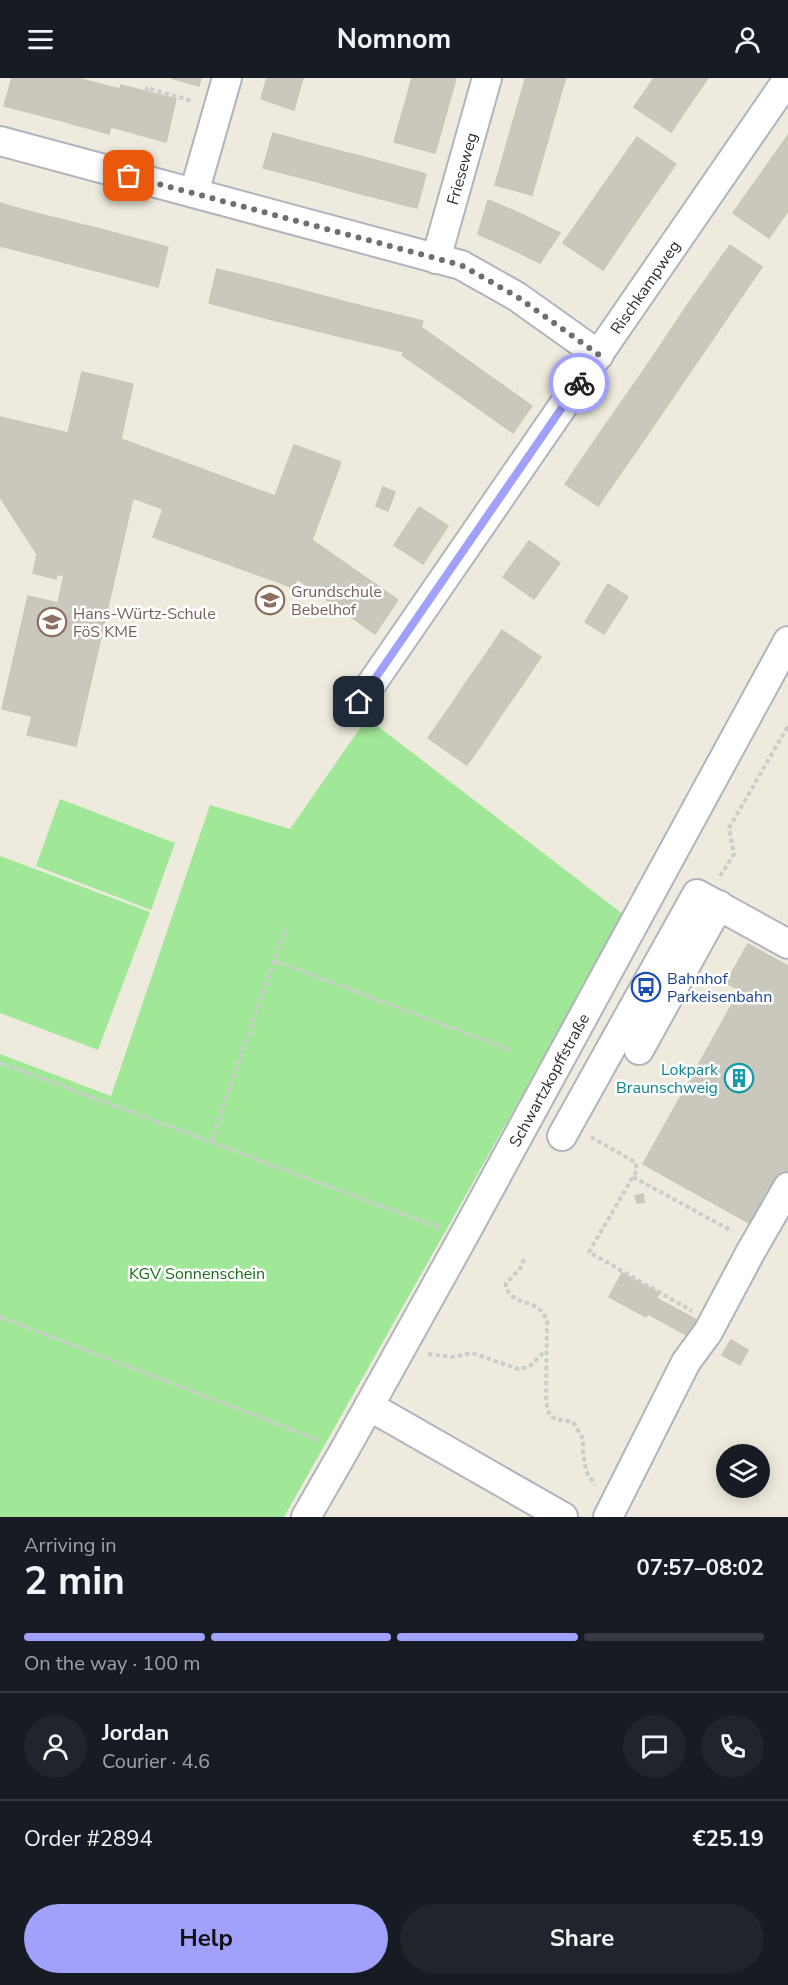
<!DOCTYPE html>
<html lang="en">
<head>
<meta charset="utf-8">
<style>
  :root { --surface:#171b24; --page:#20242c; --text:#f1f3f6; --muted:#9ea1a6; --line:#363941; --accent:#a1a0fa }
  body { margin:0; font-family:"Nunito Sans",sans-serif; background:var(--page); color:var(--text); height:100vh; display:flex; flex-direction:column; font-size:22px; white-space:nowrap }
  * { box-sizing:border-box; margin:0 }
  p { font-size:20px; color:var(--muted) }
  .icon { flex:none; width:33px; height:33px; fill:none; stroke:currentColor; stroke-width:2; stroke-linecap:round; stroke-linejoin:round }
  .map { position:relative; height:1439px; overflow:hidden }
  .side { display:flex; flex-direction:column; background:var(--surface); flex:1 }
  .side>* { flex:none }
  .buttons { position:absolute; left:716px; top:1366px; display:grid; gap:12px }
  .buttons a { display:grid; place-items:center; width:54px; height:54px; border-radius:50%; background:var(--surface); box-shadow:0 3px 15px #0003; font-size:30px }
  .pin { position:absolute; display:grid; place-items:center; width:51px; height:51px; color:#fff; margin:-26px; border-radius:12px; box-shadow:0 3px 9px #0006 }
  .courier { position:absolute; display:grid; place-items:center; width:60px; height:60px; margin:-30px; border:4px solid #a1a0fa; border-radius:50%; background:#fff; color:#222; box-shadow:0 2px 8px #0007 }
  .headline em { font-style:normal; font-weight:700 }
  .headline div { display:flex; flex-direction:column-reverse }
  .headline { display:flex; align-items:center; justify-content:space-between; height:102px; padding:0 24px }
  h1 { font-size:39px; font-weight:700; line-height:45px }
  .bar { display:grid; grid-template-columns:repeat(4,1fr); gap:9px 6px; align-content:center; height:72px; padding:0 24px }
  .bar i { height:8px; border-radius:4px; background:var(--line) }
  .bar .on { background:var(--accent) }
  .bar p { grid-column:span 4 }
  .line { display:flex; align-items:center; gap:15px; padding:0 24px; border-top:2px solid var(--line) }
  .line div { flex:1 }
  .round { display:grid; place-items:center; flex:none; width:63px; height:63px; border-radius:32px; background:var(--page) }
  .button { display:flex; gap:12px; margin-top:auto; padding:12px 24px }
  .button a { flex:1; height:69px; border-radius:36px; background:var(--accent); color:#111; font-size:24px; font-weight:700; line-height:69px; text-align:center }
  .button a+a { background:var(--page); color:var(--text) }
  header { display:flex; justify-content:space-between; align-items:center; height:78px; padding:0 24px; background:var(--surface); font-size:27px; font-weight:700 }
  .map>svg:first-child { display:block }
  .green { fill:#a1e798 }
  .building { fill:#cac7bd; stroke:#cac7b7; stroke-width:1.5 }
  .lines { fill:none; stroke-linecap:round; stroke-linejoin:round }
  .minor-casing { stroke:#b2b2c0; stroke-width:32 }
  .path { stroke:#ccc; stroke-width:4; stroke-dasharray:4.5 3; stroke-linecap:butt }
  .minor { stroke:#fff; stroke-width:28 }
  .done { stroke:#706f6a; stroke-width:6; stroke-dasharray:0 10.8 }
  .route { stroke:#a1a0fa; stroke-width:8 }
  .labels { text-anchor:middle; stroke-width:5; stroke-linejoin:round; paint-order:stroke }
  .street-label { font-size:16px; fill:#2c2c2c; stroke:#fff }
  .education-label { font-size:16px; fill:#785e54; stroke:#fff; text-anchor:start }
  .transit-label { font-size:16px; fill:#164399; stroke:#fff; text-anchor:start }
  .culture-label { font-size:16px; fill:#0d838f; stroke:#fff; text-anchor:end }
  .park-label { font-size:16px; fill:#176e18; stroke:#fff }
</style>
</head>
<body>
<header><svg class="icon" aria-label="menu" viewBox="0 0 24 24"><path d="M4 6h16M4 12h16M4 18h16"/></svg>Nomnom<svg class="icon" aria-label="person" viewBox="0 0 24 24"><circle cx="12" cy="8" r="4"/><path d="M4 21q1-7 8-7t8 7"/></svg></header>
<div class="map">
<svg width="788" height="1439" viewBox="0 0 788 1439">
  <rect width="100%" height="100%" fill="#eeebde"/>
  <g class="green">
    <path d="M367,640L624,837L284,1439H0V976L111,1018L210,727L290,751Z"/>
    <path d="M60,721L175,765L151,832L36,788Z"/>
    <path d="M0,778L150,834L98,972L0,935Z"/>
  </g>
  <g class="building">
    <path d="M12,0H66L55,41L4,28Z"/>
    <path d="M66,0H77L120,11L109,56L55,41Z"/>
    <path d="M171,0H201L199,8Z"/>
    <path d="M267,0H303L294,32L261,21Z"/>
    <path d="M412,0L453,11L435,75L394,64Z"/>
    <path d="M414,0H456L453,11Z"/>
    <path d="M526,0H566L562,12L525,2Z"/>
    <path d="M654,0H708L671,54L634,29Z"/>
    <path d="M525,2L562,12L547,65L510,54Z"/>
    <path d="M121,7L176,21L166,64L111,49Z"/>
    <path d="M510,54L547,65L532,117L495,107Z"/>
    <path d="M273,55L324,69L314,103L263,90Z"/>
    <path d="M788,57V92L772,80Z"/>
    <path d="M637,59L676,86L639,139L600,112Z"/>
    <path d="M324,69L375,82L365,117L314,103Z"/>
    <path d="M772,80L788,92V133L769,160L733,135Z"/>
    <path d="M375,82L426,96L417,130L365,117Z"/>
    <path d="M600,112L639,139L603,192L563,165Z"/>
    <path d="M488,122L519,135L505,168L478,156Z"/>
    <path d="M0,125L31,134L21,173L0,168Z"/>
    <path d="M31,134L100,151L89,191L21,173Z"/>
    <path d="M519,135L560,155L540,185L505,168Z"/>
    <path d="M100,151L168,169L158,209L89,191Z"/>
    <path d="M730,167L762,189L721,249L688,226Z"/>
    <path d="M217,191L286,208L277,243L209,225Z"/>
    <path d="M286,208L354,226L346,260L277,243Z"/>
    <path d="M354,226L423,243L421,249L404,274L346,260Z"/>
    <path d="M688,226L721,249L680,309L648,286Z"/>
    <path d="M421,249L477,289L458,316L402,277Z"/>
    <path d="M648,286L680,309L639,369L606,346Z"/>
    <path d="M477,289L532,328L513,355L458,316Z"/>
    <path d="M82,294L133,306L121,361L275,418L294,367L341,384L312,462L398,522L375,556L297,501L294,510L153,459L163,431L133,420L76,668L27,657L32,638L2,631L28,518L58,525L64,498L57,496L56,501L33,495L37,476L0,419V339L68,355Z"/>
    <path d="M606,346L639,369L598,428L565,406Z"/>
    <path d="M383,409L395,414L388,433L376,428Z"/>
    <path d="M419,429L448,448L423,486L394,467Z"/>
    <path d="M529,463L560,485L534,521L503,499Z"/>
    <path d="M608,506L628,519L604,556L585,544Z"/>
    <path d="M502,552L541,579L523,606L484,579Z"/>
    <path d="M484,579L523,606L504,633L465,606Z"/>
    <path d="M465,606L504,633L486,660L447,633Z"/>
    <path d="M447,633L486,660L467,687L428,660Z"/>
    <path d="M748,866L788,888V1091L756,1149L643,1086L740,912L726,905Z"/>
    <path d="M643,1116L644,1124L637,1125L635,1118Z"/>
    <path d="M622,1195L659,1215L646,1239L609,1219Z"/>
    <path d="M656,1220L699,1243L690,1259L648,1236Z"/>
    <path d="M731,1262L748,1272L740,1287L722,1277Z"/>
  </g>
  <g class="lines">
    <g class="minor-casing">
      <g id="minor">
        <path d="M0,63L461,187L516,218L599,277"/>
        <path d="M194,115L227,0"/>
        <path id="s1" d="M436,181L487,0"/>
        <path id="s2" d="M359,624L788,1"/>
        <path d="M639,972L719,827"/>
        <path d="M562,1058L697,816L788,866"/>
        <path d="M369,1328L563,1439"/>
        <path id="s3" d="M306,1439L344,1373L462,1161L788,563"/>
        <path d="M608,1439L686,1284L708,1254L750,1175L788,1109"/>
      </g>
    </g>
    <g class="path">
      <path d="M146,14L147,10L192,23"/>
      <path d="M720,798L734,776L729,750L788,648"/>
      <path d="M275,883L510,972"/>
      <path d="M0,985L440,1150"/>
      <path d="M591,1059L635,1084L637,1092L589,1174L692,1233"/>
      <path d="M211,1064L286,849"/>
      <path d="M633,1099L732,1153"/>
      <path d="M524,1181L520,1191L506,1205V1210C517,1231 539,1219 547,1243L546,1324L550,1338L556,1341L573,1344L583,1361V1374L586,1393L595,1407"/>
      <path d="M0,1239L321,1363"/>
      <path d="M428,1276L453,1279L472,1275L518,1291L529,1289L545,1273"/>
    </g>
    <use href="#minor" class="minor"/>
  </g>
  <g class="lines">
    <path class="done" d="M129,98L461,187L516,218L599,277L579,305"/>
    <path class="route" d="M359,624L579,305"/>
  </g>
  <defs>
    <g id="school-ring" transform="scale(1.5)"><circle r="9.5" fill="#fff" stroke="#8d6e63" stroke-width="1.5"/><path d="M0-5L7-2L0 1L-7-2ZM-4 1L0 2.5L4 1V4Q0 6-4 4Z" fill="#8d6e63"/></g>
    <g id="bus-ring" transform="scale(1.5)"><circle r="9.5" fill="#fff" stroke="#1a4fb4" stroke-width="1.5"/><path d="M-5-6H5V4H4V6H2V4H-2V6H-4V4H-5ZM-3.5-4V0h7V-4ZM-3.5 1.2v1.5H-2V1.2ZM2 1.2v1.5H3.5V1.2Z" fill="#1a4fb4"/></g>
    <g id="building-ring" transform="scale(1.5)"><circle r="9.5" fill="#fff" stroke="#0f9aa8" stroke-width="1.5"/><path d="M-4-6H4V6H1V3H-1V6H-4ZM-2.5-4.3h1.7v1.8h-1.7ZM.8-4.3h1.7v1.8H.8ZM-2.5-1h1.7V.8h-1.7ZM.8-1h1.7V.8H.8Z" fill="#0f9aa8"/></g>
  </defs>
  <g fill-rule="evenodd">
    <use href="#school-ring" x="270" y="522"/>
    <use href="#school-ring" x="52" y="544"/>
    <use href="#bus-ring" x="646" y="909"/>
    <use href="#building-ring" x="739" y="1000"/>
  </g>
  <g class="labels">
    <g class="street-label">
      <text dy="6" stroke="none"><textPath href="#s1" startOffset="94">Frieseweg</textPath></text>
      <text dy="6" stroke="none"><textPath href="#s2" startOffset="504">Rischkampweg</textPath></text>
      <text dy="6" stroke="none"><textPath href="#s3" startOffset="500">Schwartzkopffstraße</textPath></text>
    </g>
    <g class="education-label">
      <text x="291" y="519">Grundschule<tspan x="291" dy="18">Bebelhof</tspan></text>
      <text x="73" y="541">Hans-Würtz-Schule<tspan x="73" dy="18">FöS KME</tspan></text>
    </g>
    <g class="transit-label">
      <text x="667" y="906">Bahnhof<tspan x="667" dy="18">Parkeisenbahn</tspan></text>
    </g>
    <g class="culture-label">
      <text x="718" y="997">Lokpark<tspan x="718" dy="18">Braunschweig</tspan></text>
    </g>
    <g class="park-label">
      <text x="197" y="1201">KGV Sonnenschein</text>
    </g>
  </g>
</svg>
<div class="buttons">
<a><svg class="icon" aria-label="layers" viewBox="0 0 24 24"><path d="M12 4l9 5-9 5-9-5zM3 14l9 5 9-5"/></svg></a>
</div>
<div class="pin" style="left:129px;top:98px;background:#ea580c"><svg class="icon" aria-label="bag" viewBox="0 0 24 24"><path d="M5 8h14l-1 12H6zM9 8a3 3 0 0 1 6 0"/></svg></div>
<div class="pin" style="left:359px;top:624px;background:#1f2937"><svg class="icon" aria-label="home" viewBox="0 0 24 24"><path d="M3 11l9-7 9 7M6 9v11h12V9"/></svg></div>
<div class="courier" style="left:579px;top:305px"><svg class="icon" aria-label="bike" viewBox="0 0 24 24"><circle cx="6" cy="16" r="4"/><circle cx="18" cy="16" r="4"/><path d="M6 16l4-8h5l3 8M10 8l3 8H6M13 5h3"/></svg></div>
</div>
<section class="side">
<div class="headline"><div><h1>2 min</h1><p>Arriving in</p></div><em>07:57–08:02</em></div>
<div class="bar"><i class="on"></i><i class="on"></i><i class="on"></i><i></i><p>On the way · 100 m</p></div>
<div class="line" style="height:108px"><a class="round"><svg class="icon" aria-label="person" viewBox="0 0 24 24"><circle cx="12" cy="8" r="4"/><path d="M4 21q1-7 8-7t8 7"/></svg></a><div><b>Jordan</b><p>Courier · 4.6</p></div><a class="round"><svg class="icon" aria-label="chat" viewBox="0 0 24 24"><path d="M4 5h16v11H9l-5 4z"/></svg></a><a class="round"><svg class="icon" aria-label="phone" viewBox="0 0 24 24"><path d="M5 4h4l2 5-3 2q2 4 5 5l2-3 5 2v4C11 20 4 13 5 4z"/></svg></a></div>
<div class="line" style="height:78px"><div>Order #2894</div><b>€25.19</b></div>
<div class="button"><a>Help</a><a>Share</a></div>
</section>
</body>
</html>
